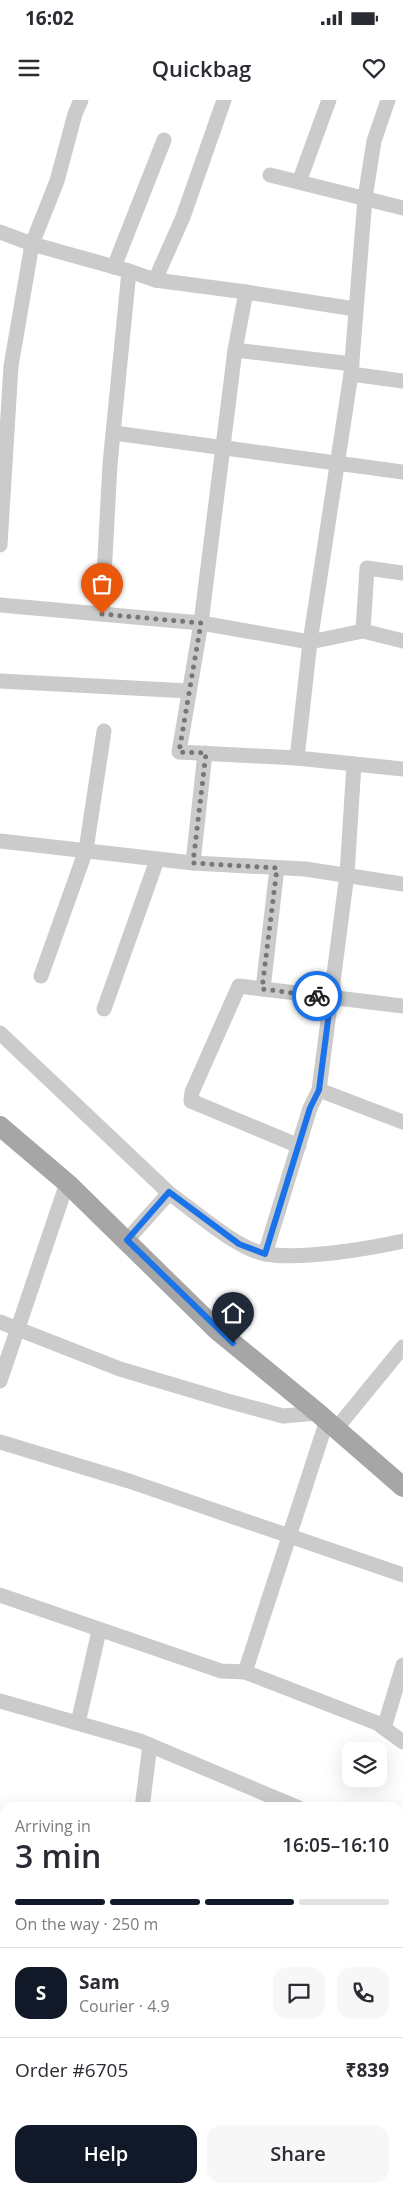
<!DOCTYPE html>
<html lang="en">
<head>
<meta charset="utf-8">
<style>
  :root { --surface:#fff; --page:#f7f7f7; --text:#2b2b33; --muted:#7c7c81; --line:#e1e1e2; --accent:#111827 }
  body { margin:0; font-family:"Open Sans",sans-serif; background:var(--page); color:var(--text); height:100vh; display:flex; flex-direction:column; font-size:19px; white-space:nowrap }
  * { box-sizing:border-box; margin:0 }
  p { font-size:16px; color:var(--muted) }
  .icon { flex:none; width:28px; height:28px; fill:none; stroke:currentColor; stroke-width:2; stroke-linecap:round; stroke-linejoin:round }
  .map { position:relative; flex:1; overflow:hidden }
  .details { position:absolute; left:0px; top:1702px; width:404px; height:391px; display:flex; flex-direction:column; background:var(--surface); border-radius:15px 15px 0 0; box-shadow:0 5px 20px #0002 }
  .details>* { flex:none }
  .controls { position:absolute; left:342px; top:1642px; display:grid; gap:10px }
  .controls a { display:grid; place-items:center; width:45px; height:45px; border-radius:10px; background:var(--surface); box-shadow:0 5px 20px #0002; font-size:25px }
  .pin { position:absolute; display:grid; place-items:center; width:42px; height:42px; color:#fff; margin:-51px -21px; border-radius:50% 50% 50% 0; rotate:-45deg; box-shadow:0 0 5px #0007 }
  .pin .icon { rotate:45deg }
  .courier { position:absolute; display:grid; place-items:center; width:50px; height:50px; margin:-25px; border:4px solid #1a73e8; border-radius:50%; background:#fff; color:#222; box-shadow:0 1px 6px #0007 }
  .summary em { font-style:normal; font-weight:600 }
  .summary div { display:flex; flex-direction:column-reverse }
  .summary { display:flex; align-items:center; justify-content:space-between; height:85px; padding:0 15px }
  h1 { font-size:32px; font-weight:600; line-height:38px }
  .bar { display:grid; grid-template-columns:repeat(4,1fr); gap:8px 5px; align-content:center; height:60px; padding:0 15px }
  .bar i { height:6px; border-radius:4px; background:var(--line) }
  .bar .active { background:var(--accent) }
  .bar p { grid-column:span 4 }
  .line { display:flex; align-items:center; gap:12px; padding:0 15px; border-top:1px solid var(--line) }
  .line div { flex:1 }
  .round { display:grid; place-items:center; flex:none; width:52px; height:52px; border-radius:15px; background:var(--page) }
  .button { display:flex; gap:10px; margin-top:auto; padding:10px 15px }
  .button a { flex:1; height:58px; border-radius:15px; background:var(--accent); color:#fff; font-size:20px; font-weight:600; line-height:58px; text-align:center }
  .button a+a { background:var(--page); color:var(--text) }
  .status { display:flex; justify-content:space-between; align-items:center; height:35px; padding:0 25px; background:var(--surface); direction:ltr }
  .status svg { height:14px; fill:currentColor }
  header { display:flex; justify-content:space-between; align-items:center; height:65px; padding:0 15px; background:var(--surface); font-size:22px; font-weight:600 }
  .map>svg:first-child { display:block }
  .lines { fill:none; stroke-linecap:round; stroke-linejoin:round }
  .minor { stroke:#cbcbcb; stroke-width:15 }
  .major { stroke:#a6a6a6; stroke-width:20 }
  .done { stroke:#777; stroke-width:5; stroke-dasharray:0 9 }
  .route { stroke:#1a73e8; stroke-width:6 }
</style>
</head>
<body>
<div class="status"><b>16:02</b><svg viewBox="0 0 49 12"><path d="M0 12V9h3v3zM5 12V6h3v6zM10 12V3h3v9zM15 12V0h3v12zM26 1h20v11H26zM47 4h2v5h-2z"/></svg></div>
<header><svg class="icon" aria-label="menu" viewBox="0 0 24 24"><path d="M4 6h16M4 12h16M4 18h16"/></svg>Quickbag<svg class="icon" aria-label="heart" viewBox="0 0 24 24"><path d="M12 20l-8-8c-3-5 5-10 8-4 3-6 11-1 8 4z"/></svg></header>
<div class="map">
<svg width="403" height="2093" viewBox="0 0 403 2093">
  <rect width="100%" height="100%" fill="#fff"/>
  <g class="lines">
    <g class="minor">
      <path d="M81,0L75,14L57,81L32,144L129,171L110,364L102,514"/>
      <path d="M388,0L374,41L365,98L351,274L310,542L297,658L403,669"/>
      <path d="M270,75L403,108"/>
      <path d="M299,82L329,0"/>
      <path d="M0,132L32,144L11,266L0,445"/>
      <path d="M114,167L164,40"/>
      <path d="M129,171L155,180L246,192"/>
      <path d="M155,180L183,117L224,0"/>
      <path d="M235,250L201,523L179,652L297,658"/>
      <path d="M352,264L235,250L246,192L355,209"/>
      <path d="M351,274L403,281"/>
      <path d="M114,333L403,372"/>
      <path d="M403,473L367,468L363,531L403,541"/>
      <path d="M0,505L201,523L310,542L363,531"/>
      <path d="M0,581L189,591"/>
      <path d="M0,741L193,763L305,769L403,784"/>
      <path d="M193,763L205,653"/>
      <path d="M41,876L86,750L104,631"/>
      <path d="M263,889L277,768"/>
      <path d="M104,909L157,760"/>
      <path d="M0,933L169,1093"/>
      <path d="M319,990L403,1022"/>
      <path d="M299,1046L191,1001L192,992L239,886L403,906"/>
      <path d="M127,1140L169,1093C193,1110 238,1150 266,1154C301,1160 367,1149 403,1141"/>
      <path d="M265,1154L310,1008L319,990L347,774L354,664"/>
      <path d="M0,1222L120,1269L224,1300L283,1316L318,1313"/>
      <path d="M0,1281L67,1083"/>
      <path d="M327,1320L245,1572L377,1623L403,1642"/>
      <path d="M336,1329L403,1247"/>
      <path d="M0,1342L129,1381L403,1475"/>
      <path d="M0,1495L221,1571L245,1572"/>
      <path d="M0,1601L140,1641L299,1708"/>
      <path d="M78,1623L99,1531"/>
      <path d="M384,1628L403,1565"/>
      <path d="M142,1708L150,1645"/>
      <path d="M0,1754L5,1755"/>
      <path d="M399,1762L403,1765"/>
      <path d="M399,1914H403"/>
      <path d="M0,1972H5"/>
      <path d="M73,2093L74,2089"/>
      <path d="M243,2093L245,2089"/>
    </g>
    <path class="major" d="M0,1026L67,1083L218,1231L318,1313L403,1387"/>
  </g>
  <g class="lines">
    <path class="done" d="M102,514L201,523L179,652L206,653L193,763L277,768L262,889L317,896"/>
    <path class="route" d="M233,1243L127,1140L169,1092L239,1144L265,1154L310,1008L319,990L331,897L317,896"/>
  </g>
</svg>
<div class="controls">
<a><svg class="icon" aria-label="layers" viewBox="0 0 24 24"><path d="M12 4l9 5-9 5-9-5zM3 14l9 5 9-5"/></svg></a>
</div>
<div class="pin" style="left:102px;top:514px;background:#ea580c"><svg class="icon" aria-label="bag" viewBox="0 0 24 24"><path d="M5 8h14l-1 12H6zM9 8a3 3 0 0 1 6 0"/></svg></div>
<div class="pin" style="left:233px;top:1243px;background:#1f2937"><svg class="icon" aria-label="home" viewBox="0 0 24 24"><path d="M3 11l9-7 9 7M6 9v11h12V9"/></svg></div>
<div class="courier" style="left:317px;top:896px"><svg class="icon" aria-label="bike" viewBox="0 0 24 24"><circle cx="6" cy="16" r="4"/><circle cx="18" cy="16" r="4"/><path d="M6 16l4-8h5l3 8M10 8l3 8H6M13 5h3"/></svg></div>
<section class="details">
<div class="summary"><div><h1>3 min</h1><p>Arriving in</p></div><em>16:05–16:10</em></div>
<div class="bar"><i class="active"></i><i class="active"></i><i class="active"></i><i></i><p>On the way · 250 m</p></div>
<div class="line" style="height:90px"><b class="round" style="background:var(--accent);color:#fff">S</b><div><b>Sam</b><p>Courier · 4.9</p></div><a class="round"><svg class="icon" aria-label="chat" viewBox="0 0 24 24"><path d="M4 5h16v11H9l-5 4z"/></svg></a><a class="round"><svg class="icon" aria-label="phone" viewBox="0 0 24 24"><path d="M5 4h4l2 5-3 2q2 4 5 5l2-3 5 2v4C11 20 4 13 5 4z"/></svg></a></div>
<div class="line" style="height:65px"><div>Order #6705</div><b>₹839</b></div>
<div class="button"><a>Help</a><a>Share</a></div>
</section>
</div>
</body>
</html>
